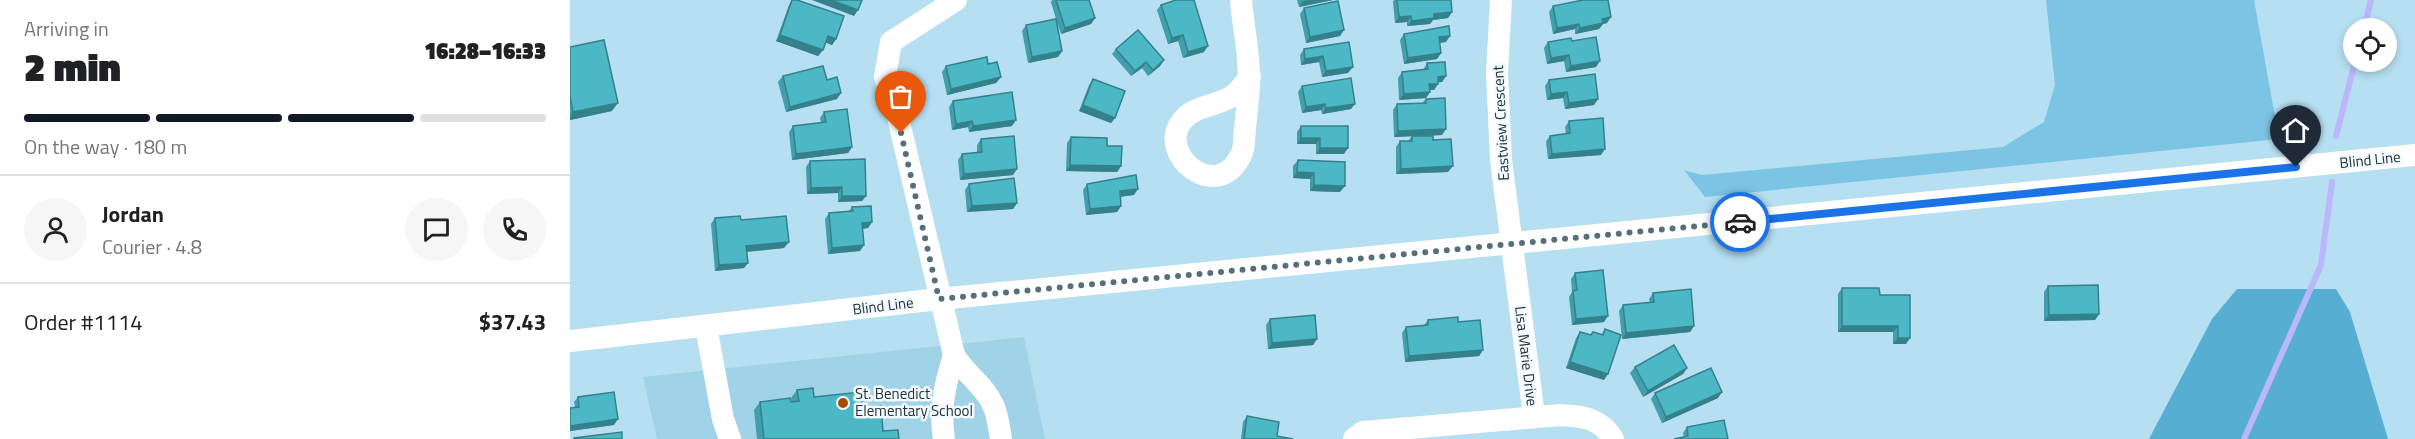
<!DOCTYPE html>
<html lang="en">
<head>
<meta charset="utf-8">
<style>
  :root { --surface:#fff; --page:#f6f6f6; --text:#202124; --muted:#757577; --line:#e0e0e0; --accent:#111827 }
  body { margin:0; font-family:"Titillium Web",sans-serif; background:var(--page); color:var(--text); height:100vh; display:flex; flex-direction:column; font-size:22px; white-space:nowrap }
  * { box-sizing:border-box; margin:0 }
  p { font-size:20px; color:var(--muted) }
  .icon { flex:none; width:33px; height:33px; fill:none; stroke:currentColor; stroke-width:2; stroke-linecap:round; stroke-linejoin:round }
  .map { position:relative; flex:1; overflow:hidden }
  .details { display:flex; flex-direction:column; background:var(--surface); width:570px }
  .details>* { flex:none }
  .tools { position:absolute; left:1773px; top:18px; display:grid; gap:12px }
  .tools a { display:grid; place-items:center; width:54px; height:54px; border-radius:50%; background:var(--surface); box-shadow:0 3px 9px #0003; font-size:30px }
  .pin { position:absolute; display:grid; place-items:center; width:51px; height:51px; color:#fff; margin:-62px -26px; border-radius:50% 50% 50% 0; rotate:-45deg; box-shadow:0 0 6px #0007 }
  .pin .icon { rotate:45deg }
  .courier { position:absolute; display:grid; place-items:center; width:60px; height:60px; margin:-30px; border:4px solid #1a73e8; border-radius:50%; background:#fff; color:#222; box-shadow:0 2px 8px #0007 }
  .overview em { font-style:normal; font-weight:800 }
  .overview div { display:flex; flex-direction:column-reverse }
  .overview { display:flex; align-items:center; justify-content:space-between; height:102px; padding:0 24px }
  h1 { font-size:39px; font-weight:800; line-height:45px }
  .bar { display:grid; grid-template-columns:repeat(4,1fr); gap:9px 6px; align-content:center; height:72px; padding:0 24px }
  .bar i { height:8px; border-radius:4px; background:var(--line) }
  .bar .active { background:var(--accent) }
  .bar p { grid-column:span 4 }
  .line { display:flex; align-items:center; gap:15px; padding:0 24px; border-top:2px solid var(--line) }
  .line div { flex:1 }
  .round { display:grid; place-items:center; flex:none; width:63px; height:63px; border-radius:32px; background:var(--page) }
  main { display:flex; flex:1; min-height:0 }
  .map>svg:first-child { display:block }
  .built { fill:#a1d3e8 }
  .green { fill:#7cc4e3 }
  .forest { fill:#56aed2 }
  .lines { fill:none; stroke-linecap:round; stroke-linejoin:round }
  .stream { stroke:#bbb6fd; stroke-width:6 }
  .minor { stroke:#fff; stroke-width:22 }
  .wall { fill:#419eaa }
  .shaded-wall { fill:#35818b }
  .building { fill:#4cb8c6; stroke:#35818b; stroke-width:1.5 }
  .done { stroke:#566f7a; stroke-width:6; stroke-dasharray:0 10.8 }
  .route { stroke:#1a73e8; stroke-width:8 }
  .poi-dot { fill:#a94900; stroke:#f2fafe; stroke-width:2 }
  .labels { text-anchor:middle; stroke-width:5; stroke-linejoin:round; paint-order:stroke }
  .street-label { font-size:15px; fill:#23333a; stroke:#f2fafe }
  .poi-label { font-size:15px; fill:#23333a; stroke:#f2fafe; text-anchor:start }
</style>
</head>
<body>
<main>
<section class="details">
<div class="overview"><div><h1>2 min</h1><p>Arriving in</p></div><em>16:28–16:33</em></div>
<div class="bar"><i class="active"></i><i class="active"></i><i class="active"></i><i></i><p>On the way · 180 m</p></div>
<div class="line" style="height:108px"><a class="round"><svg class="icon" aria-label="person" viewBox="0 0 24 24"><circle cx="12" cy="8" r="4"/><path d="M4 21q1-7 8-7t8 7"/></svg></a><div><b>Jordan</b><p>Courier · 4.8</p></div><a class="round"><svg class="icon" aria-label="chat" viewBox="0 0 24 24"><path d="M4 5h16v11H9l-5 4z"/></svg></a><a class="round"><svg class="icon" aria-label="phone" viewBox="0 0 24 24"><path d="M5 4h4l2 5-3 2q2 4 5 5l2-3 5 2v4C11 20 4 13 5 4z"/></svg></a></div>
<div class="line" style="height:78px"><div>Order #1114</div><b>$37.43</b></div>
</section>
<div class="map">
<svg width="1845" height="439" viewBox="0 0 1845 439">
  <rect width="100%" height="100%" fill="#b6dff1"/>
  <path class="built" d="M454,337L475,439H87L73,377Z"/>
  <path class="green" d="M1476,0H1684L1709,139L1135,197L1114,170L1132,175L1433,147L1474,122L1485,85Z"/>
  <path class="forest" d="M1667,289H1766L1780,312L1818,439H1579L1642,319Z"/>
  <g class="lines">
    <g class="stream">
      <path d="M1794,28L1801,0"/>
      <path d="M1766,136L1785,62"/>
      <path d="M1674,439L1751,265L1762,182"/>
    </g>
    <g class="minor">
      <path d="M386,0L321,42L315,77L326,109L384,355C395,374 415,386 423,405C428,415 429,428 431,439"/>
      <path d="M671,0C673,25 679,52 679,78C679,94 677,111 675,128C674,136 675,148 671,155C647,205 586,154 612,121C625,104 649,107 665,94C670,90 675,82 680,77"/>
      <path d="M931,0L927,73L931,160L964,416"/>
      <path d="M136,326L153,419L160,439"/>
      <path d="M0,341L369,299L1845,155"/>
      <path d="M374,439C369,409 375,384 384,355"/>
      <path d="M784,439L793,432L990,415C1012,416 1031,418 1043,439"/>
    </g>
  </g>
  <g class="wall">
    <path d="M222,0H227L266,39L262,45L255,42L253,50L248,56L206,41L219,5Z"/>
    <path d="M482,0H519L525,18L521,24L491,34L486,19L492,51L488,57L458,63L452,31L456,25L486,19L481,2Z"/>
    <path d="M727,0H763L729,7Z"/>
    <path d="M824,0H881L882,12L878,18L863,20L860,24L837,26V22L825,23L823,2Z"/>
    <path d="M591,5L634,52L613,58L608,41L598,44L587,10Z"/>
    <path d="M983,6L1037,23L1033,24L1029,29L1005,34V29L983,34L979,12Z"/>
    <path d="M734,8L770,36L736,43L730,14Z"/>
    <path d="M834,34L876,42L870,43L871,53L867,59L834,64L830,40Z"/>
    <path d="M1002,41L1026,67L996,72L994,61L977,64L974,48L978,42Z"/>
    <path d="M779,42L778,73L752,77L749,62L731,65L730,55L734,49Z"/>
    <path d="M0,47L42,111L0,120Z"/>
    <path d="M546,49L594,60L590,66L578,76L572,68L561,76L542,54Z"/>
    <path d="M857,63L876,76L872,82H868V84L864,90H860V92L856,98L829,100L828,78L832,72L853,70Z"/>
    <path d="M418,64L431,77L426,83L377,95L372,72L376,66Z"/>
    <path d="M213,76L257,80L267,99L216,112L208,82Z"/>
    <path d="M523,79L545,118L541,123L509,111L519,85Z"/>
    <path d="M979,80L1028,99L1024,105L995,109L993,98L977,100L975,86Z"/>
    <path d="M732,86L781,109L752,114L751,110L732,113L728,92Z"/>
    <path d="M856,99L872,135L852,136L863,140L878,172L826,174V147L830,141H838L842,136L824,137L823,110L827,104L852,103Z"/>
    <path d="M383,101L442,126L399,132L398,127L382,130L379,107Z"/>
    <path d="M254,112L282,147L278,153L222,160L219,132L223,126L251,123L250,118Z"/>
    <path d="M999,121L1031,155L978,159L976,141L980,136L996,134L995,127Z"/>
    <path d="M731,126L774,154H746V144H727V132Z"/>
    <path d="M501,137L537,146L551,166L547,172L496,171L497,143Z"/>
    <path d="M411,139L443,175L390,180L388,160L392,154L407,153V145Z"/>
    <path d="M728,160L770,192L740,191V179L723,178V166Z"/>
    <path d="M240,161L296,196L292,201L268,202V193L237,194L236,167Z"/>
    <path d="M399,184L447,203L443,209L397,212L395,190Z"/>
    <path d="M517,184L564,195L550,197L551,206L547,212L516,215L513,190Z"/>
    <path d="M282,207L302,222L298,228L293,229L294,245L290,251L258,254L255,219L259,213L279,211Z"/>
    <path d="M145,218L171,220L214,248L177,252L178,263L174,268L145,271L141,224Z"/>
    <path d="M1005,273L1034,322L1002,325L999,297L1002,292L1001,279Z"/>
    <path d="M1478,286L1529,314L1525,320L1474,321V292Z"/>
    <path d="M1272,288L1310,295H1340L1336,344H1323V332H1268V294Z"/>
    <path d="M1083,293L1124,326L1120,332L1052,339L1049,311L1053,305L1080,302L1079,299Z"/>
    <path d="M700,319L747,339L743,345L698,349L696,325Z"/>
    <path d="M858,320L888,322L913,350L909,356L835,362L832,333L836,327L854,325Z"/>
    <path d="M1035,329L1034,380L996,368L1006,338L1010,332L1020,335L1023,332L1031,335Z"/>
    <path d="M1065,367L1117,368L1113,374L1073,397L1060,373Z"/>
    <path d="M227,390L244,397L292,408L313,431L329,439H187L184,410L190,402H222L221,398Z"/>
    <path d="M1085,393L1148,398L1092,423L1081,399Z"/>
    <path d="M8,397L44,425L0,431V408L5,407L4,402Z"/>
    <path d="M677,416L707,436L723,439H671L673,422Z"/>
    <path d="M1117,427L1158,439L1114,437L1113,433Z"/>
  </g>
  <g class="shaded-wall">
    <path d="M242,0H261L288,10L284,16Z"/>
    <path d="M741,0H763L729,7L733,1Z"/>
    <path d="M882,12L878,18L863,20L860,24L837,26L842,21L864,14Z"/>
    <path d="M841,16L837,22L825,23L829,17Z"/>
    <path d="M1041,17L1037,23L1033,24L1029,29L1005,34L1010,28L1032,19Z"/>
    <path d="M525,18L521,24L491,34L495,28Z"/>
    <path d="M1009,24L1005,29L983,34L987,28Z"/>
    <path d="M774,30L770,36L736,43L740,37Z"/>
    <path d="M210,35L253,50L248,56L206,41Z"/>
    <path d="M613,35L608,41L598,44L602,38Z"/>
    <path d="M258,36L266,39L262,45L254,42Z"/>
    <path d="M880,36L876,42L865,43L869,37Z"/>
    <path d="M638,46L634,52L613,58L618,52Z"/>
    <path d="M492,51L488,57L458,63L462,57Z"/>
    <path d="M871,53L867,59L834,64L838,58Z"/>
    <path d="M999,55L994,61L977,64L981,58Z"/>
    <path d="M753,56L749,62L731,65L735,59Z"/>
    <path d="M594,60L590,66L578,76L583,70Z"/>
    <path d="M1030,61L1026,67L996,72L1001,66Z"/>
    <path d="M576,62L572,68L561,76L565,71Z"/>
    <path d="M783,67L778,73L752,77L756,71Z"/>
    <path d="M876,76L872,82L864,83L868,77Z"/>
    <path d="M431,77L426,83L377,95L381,89Z"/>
    <path d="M859,84H868L864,90H855Z"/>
    <path d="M860,92L856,98L829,100L834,94Z"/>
    <path d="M997,92L993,98L977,100L981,94Z"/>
    <path d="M271,93L267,99L216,112L220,107Z"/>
    <path d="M1028,99L1024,105L995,109L999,103Z"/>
    <path d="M48,103L42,111L0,120V117L3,112Z"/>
    <path d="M755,104L751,110L732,113L736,107Z"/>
    <path d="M785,104L781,109L752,114L756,108Z"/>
    <path d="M513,105L545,118L541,123L509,111Z"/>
    <path d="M446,120L442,126L399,132L403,126Z"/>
    <path d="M402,121L398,127L382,130L386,124Z"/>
    <path d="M876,129L872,135L824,137L828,131Z"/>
    <path d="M731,138H750L746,144H727Z"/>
    <path d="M282,147L278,153L222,160L226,154Z"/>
    <path d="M750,148H778L774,154H746Z"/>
    <path d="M1035,149L1031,155L978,159L982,154Z"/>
    <path d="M500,165L551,166L547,172L496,171Z"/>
    <path d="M883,166L878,172L826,174L831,169Z"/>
    <path d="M447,169L443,175L390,180L394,174Z"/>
    <path d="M727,172L744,173L740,179L723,178Z"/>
    <path d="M744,185L775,186L770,192L740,191Z"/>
    <path d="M272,187L268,193L237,194L241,188Z"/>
    <path d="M568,189L564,195L546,197L550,191Z"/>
    <path d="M272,196H296L292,201L268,202Z"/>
    <path d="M447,203L443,209L397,212L402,206Z"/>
    <path d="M551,206L547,212L516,215L520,209Z"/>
    <path d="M302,222L298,228L288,229L292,223Z"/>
    <path d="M219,242L214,248L172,252L176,246Z"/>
    <path d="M294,245L290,251L258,254L262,248Z"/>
    <path d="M178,263L174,268L145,271L149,265Z"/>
    <path d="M1529,314L1525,320L1474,321L1479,315Z"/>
    <path d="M1038,316L1034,322L1002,325L1006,319Z"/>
    <path d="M1124,326L1120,332L1052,339L1056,333Z"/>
    <path d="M1272,326H1328L1323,332H1268Z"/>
    <path d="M1328,338H1340L1336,344H1323Z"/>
    <path d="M747,339L743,345L698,349L702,343Z"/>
    <path d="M913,350L909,356L835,362L839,356Z"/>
    <path d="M1000,362L1038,374L1034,380L996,368Z"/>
    <path d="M1117,368L1113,374L1073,397L1078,391Z"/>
    <path d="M1152,392L1148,398L1092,423L1096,417Z"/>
    <path d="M48,419L44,425L0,431V426Z"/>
  </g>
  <g class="building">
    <path d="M222,0H227L274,16L266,39L258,36L253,50L210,35Z"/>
    <path d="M261,0H292L288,10Z"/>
    <path d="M486,0H519L525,18L495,28Z"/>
    <path d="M606,0H624L638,46L618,52L613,35L602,38L591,5Z"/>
    <path d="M827,0H881L882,12L864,14V18L842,21L841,16L829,17Z"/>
    <path d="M1013,0H1038L1041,17L1032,19L1033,23L1010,28L1009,24L987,28L983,6Z"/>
    <path d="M768,1L774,30L740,37L734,8Z"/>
    <path d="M486,19L492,51L462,57L456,25Z"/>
    <path d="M879,26L880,36L869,37L871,53L838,58L834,34Z"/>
    <path d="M568,30L594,60L583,70L576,62L565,71L546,49Z"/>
    <path d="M1026,37L1030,61L1001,66L999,55L981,58L978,42L1001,38L1002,41Z"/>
    <path d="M34,40L48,103L3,112L0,97V47Z"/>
    <path d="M779,42L783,67L756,71L753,56L735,59L734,49Z"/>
    <path d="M417,57L418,64L427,62L431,77L381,89L376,66Z"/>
    <path d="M875,62L876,76L868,77V84H859L860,92L834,94L832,72L858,69L857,63Z"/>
    <path d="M253,66L257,80L267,77L271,93L220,107L213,76Z"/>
    <path d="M1025,74L1028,99L999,103L997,92L981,94L979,80Z"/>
    <path d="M781,78L785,104L756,108L755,104L736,107L732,86Z"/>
    <path d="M523,79L555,91L545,118L513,105Z"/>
    <path d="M442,92L446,120L403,126L402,121L386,124L383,101Z"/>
    <path d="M875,98L876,129L828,131L827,104L856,103V99Z"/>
    <path d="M277,109L282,147L226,154L223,126L256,122L254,112Z"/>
    <path d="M1033,118L1035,149L982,154L980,136L1000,133L999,121Z"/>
    <path d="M731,126H778V148H750V138H731Z"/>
    <path d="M444,136L447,169L394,174L392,154L412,152L411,139Z"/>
    <path d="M842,136H863V140L881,139L883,166L831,169L830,141H842Z"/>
    <path d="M501,137L537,138V146H552L551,166L500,165Z"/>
    <path d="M295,159L296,196H272V187L241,188L240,161Z"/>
    <path d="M728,160L775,162V186L744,185V173L727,172Z"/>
    <path d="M566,175L568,189L550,191L551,206L520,209L517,184Z"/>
    <path d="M444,178L447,203L402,206L399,184Z"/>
    <path d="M301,206L302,222L292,223L294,245L262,248L259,213L283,211L282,207Z"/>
    <path d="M170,216L171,220L216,216L219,242L176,246L178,263L149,265L145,218Z"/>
    <path d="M1033,270L1038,316L1006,319L1003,291L1007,290L1005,273Z"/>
    <path d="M1528,285L1529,314L1479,315L1478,286Z"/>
    <path d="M1272,288H1309L1310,295H1340V338H1328V326H1272Z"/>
    <path d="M1121,289L1124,326L1056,333L1053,305L1084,302L1083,293Z"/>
    <path d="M745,315L747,339L702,343L700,319Z"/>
    <path d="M888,317V322L910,320L913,350L839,356L836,327L858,325V320Z"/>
    <path d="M1035,329L1051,335L1038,374L1000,362L1010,332L1021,335L1023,332L1033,335Z"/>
    <path d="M1104,345L1117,368L1078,391L1065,367Z"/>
    <path d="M1141,368L1152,392L1096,417L1085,393Z"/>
    <path d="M243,388L244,397L291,392L292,408L311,406L313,431L328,430L329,439H194L190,402L220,398L221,402L229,401L227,390Z"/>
    <path d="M44,392L48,419L0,426V408L9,407L8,397Z"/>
    <path d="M677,416L709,422L707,436L723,439H674Z"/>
    <path d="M1154,420L1158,439H1104L1118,436L1117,427Z"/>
    <path d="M52,432V439H4V438Z"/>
  </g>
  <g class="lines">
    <path class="done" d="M331,133L369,299L1170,222"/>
    <path class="route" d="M1170,222L1726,167"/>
  </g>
  <circle class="poi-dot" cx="273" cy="403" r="6"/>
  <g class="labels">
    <g class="street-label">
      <text transform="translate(931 123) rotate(-93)" y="5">Eastview Crescent</text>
      <text transform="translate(1800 160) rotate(-6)" y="5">Blind Line</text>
      <text transform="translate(313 306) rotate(-7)" y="5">Blind Line</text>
      <text transform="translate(956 356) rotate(83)" y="5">Lisa Marie Drive</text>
    </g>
    <g class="poi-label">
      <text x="285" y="399">St. Benedict<tspan x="285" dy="17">Elementary School</tspan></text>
    </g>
  </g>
</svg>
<div class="tools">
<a><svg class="icon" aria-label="locate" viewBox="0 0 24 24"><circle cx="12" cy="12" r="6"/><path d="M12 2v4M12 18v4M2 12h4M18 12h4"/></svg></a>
</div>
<div class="pin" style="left:331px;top:133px;background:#ea580c"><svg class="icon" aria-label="bag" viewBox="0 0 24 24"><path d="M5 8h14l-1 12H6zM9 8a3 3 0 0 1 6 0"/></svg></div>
<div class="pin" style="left:1726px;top:167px;background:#1f2937"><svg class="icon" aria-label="home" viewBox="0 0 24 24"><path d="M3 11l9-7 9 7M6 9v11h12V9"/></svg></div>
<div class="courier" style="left:1170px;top:222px"><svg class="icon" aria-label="car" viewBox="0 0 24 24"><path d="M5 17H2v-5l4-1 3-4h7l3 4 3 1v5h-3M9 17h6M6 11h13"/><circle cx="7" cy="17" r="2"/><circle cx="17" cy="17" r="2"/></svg></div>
</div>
</main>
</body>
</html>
